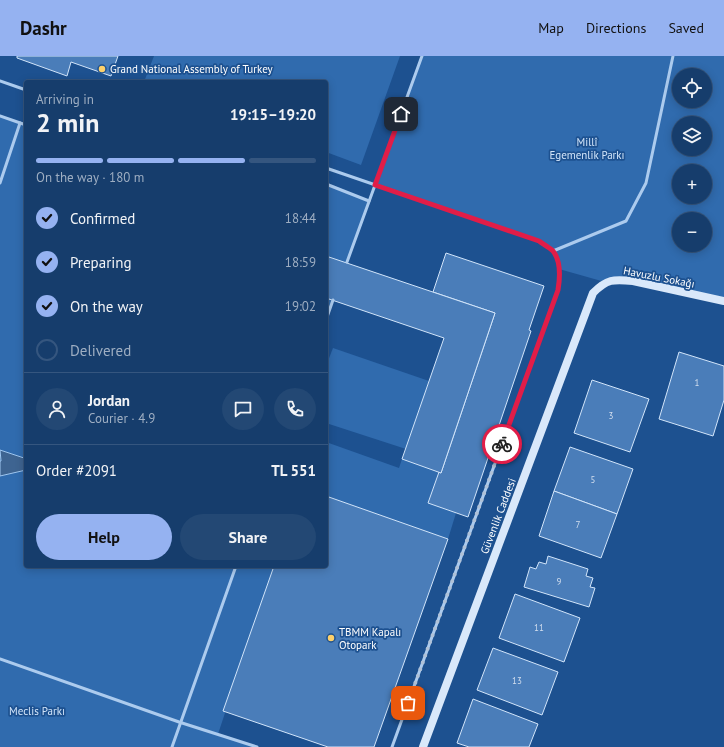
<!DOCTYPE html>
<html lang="en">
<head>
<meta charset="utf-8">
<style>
  :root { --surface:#163d6c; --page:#234874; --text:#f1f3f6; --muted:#9eaec2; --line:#35567f; --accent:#95b2f1 }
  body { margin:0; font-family:"PT Sans",sans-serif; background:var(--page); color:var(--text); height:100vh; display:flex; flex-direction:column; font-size:15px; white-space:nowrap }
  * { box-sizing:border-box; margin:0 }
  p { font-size:13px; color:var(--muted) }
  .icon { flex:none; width:22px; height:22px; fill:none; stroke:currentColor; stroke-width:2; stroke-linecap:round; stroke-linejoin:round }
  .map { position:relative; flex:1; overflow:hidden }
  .side { position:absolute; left:24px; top:24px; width:304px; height:488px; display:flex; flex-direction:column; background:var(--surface); border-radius:4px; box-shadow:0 2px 10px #0003,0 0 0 1px var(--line) }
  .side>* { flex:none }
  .controls { position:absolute; left:672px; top:12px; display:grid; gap:8px }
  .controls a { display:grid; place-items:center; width:40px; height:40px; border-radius:50%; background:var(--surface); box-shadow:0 2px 10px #0003,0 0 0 1px var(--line); font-size:20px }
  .pin { position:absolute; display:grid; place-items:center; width:34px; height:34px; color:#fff; margin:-17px; border-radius:8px; box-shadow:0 2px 6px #0006 }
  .courier { position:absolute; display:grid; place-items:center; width:40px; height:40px; margin:-20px; border:3px solid #e11d48; border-radius:50%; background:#fff; color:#222; box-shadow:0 1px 5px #0007 }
  .head em { font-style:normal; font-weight:700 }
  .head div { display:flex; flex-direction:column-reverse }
  .head { display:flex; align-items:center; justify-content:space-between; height:68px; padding:0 12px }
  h1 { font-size:26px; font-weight:700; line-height:30px }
  .bar { display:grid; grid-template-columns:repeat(4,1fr); gap:6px 4px; align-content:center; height:48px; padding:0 12px }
  .bar i { height:5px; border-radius:3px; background:var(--line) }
  .bar .current { background:var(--accent) }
  .bar p { grid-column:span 4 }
  .line { display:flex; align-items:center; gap:10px; padding:0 12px; border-top:1px solid var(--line) }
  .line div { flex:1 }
  .round { display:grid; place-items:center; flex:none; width:42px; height:42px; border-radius:21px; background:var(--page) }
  ol { padding:0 12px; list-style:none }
  li { display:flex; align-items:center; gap:12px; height:44px }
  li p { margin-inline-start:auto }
  li .icon { padding:4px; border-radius:50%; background:var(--accent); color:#111; stroke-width:4 }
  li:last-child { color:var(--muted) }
  li i { width:22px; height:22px; border:2px solid var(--line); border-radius:50% }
  .primary-button { display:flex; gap:8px; margin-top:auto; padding:8px 12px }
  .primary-button a { flex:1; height:46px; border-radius:24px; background:var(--accent); color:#111; font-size:16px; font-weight:700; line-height:46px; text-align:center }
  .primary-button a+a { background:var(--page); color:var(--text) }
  header { display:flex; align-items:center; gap:24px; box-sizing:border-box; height:56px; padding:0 20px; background:var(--accent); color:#111 }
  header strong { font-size:19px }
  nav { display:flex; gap:22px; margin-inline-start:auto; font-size:14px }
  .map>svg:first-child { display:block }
  .green { fill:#306bae; fill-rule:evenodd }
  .water { fill:#3e6491; stroke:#9fc6ef }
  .building { fill:#4a7db9; stroke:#d2e5fa }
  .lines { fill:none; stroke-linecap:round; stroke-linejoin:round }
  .service { stroke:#accbee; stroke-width:3 }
  .secondary { stroke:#d9e8fa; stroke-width:8 }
  .done { stroke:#b0c2d8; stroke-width:4; stroke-dasharray:0 7.2 }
  .route { stroke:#e11d48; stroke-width:5 }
  .poi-dot { fill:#fdd06b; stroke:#1d5190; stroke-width:1.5 }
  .labels { text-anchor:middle; stroke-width:3.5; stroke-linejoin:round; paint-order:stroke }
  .number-label { font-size:9px; fill:#d2deee }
  .poi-label { font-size:11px; fill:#fff; stroke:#1d5190; text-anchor:start }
  .park-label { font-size:11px; fill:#d2e5fa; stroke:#1d5190 }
  .street-label { font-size:11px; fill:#fff; stroke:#1d5190 }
</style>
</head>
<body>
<header>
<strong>Dashr</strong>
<nav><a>Map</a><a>Directions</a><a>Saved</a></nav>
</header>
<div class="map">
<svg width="724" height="691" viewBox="0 0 724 691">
  <rect width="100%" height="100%" fill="#1d5190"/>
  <g class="green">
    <path d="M154,0H400L361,109L326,96V26H144Z"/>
    <path d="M422,0H724V245L633,225L605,226L559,213C556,198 551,194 539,185L375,129ZM679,19H705V45H679ZM679,67H705V93H679ZM679,115H705V141H679ZM679,163H705V189H679Z"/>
    <path d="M0,60L26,69V510H274L218,678L257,691H0Z"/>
    <path d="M326,128L369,145L326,264Z"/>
    <path d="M333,292L429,325L406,393L326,367V310Z"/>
    <path d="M326,386L399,412L402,403L439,416L428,447L456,457L448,483L326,440Z"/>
  </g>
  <path class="water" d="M0,394L24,402L26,414L0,420V405H1Z"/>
  <g class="building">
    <path d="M17,0H118L111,20L71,6L67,20L17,2Z"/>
    <path d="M446,197L544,230L529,274L531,275L468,461L428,447L439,416L441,417L495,257L433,236Z"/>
    <path d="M326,200L495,257L441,417L402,403L444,282L326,242Z"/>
    <path d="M679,296L724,310V344L713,380L659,363Z"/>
    <path d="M592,324L649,343L630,396L574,377Z"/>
    <path d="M570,391L633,413L617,458L554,435Z"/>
    <path d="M554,435L617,458L601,502L539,480Z"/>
    <path d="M326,440L448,483L374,691H328L223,655L274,510H326Z"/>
    <path d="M548,500L588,513L586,520L593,522L590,531L595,532L589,551L524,531L530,511L536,513L539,506L546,508Z"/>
    <path d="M515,538L580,562L564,606L499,582Z"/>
    <path d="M493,592L558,616L542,659L477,634Z"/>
    <path d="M473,643L538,668L529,691H469L457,687Z"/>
  </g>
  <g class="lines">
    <g class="service">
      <path d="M0,25L26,34"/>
      <path d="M0,60L26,69"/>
      <path d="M326,112L539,185C543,188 549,191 553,195C561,205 560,222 558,234L392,691"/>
      <path d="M0,127L20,67"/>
      <path d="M326,128L369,145"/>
      <path d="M553,195L626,165L646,127L673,0"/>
      <path d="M347,206L422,0"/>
      <path d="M326,264L333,244"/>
      <path d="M0,603L179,666L257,691"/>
      <path d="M172,691L236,510"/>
    </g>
    <path class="secondary" d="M423,691L593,237C607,223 613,223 633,225L724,245"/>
  </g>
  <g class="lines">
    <path class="done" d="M408,647L502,388"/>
    <path class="route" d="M401,58L375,129L539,185C543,188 549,191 553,195C561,205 560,222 558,234L502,388"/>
  </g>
  <g class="poi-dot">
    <circle cx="102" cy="13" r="4"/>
    <circle cx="331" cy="582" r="4"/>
  </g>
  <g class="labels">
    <g class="number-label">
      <text x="697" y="330">1</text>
      <text x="611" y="363">3</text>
      <text x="593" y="427">5</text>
      <text x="578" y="472">7</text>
      <text x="559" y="529">9</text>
      <text x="539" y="575">11</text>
      <text x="517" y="628">13</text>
    </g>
    <g class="poi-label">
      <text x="110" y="17">Grand National Assembly of Turkey</text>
      <text x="339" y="580">TBMM Kapalı<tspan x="339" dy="13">Otopark</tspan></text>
    </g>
    <g class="park-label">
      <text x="587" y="90">Millî<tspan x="587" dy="13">Egemenlik Parkı</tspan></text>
      <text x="37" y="659">Meclis Parkı</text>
    </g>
    <g class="street-label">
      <text transform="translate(659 221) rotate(11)" y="4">Havuzlu Sokağı</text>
      <text transform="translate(498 460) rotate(-69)" y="4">Güvenlik Caddesi</text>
    </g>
  </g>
</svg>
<div class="controls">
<a><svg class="icon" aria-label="locate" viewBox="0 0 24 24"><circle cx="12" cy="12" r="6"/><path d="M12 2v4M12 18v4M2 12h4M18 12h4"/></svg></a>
<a><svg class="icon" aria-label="layers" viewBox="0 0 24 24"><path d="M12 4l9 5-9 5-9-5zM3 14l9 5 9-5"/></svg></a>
<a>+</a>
<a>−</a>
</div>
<div class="pin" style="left:408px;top:647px;background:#ea580c"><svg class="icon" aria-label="bag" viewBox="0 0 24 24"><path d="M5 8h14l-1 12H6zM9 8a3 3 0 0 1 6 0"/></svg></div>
<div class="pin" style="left:401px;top:58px;background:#1f2937"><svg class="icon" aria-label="home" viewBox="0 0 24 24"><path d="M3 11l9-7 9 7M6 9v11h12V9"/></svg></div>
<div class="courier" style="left:502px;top:388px"><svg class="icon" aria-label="bike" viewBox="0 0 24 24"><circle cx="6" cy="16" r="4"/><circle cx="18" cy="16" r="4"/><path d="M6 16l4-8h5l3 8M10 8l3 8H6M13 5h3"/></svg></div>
<section class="side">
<div class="head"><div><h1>2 min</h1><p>Arriving in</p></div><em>19:15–19:20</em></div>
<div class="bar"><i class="current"></i><i class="current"></i><i class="current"></i><i></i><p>On the way · 180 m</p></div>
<ol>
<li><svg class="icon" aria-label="check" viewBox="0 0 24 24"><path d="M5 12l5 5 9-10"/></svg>Confirmed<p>18:44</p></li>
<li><svg class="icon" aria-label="check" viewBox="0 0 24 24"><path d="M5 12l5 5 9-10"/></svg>Preparing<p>18:59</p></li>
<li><svg class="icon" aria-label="check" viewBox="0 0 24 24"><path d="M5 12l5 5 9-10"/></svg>On the way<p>19:02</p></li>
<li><i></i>Delivered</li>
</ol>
<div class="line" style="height:72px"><a class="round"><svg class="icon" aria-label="person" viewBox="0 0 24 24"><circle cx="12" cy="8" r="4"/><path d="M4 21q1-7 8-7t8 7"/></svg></a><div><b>Jordan</b><p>Courier · 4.9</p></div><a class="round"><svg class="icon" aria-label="chat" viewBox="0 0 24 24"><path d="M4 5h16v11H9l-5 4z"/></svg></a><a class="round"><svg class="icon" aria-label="phone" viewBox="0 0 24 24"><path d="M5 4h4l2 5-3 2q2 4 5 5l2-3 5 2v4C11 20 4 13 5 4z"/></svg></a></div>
<div class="line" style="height:52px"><div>Order #2091</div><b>TL 551</b></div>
<div class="primary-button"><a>Help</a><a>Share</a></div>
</section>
</div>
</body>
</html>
